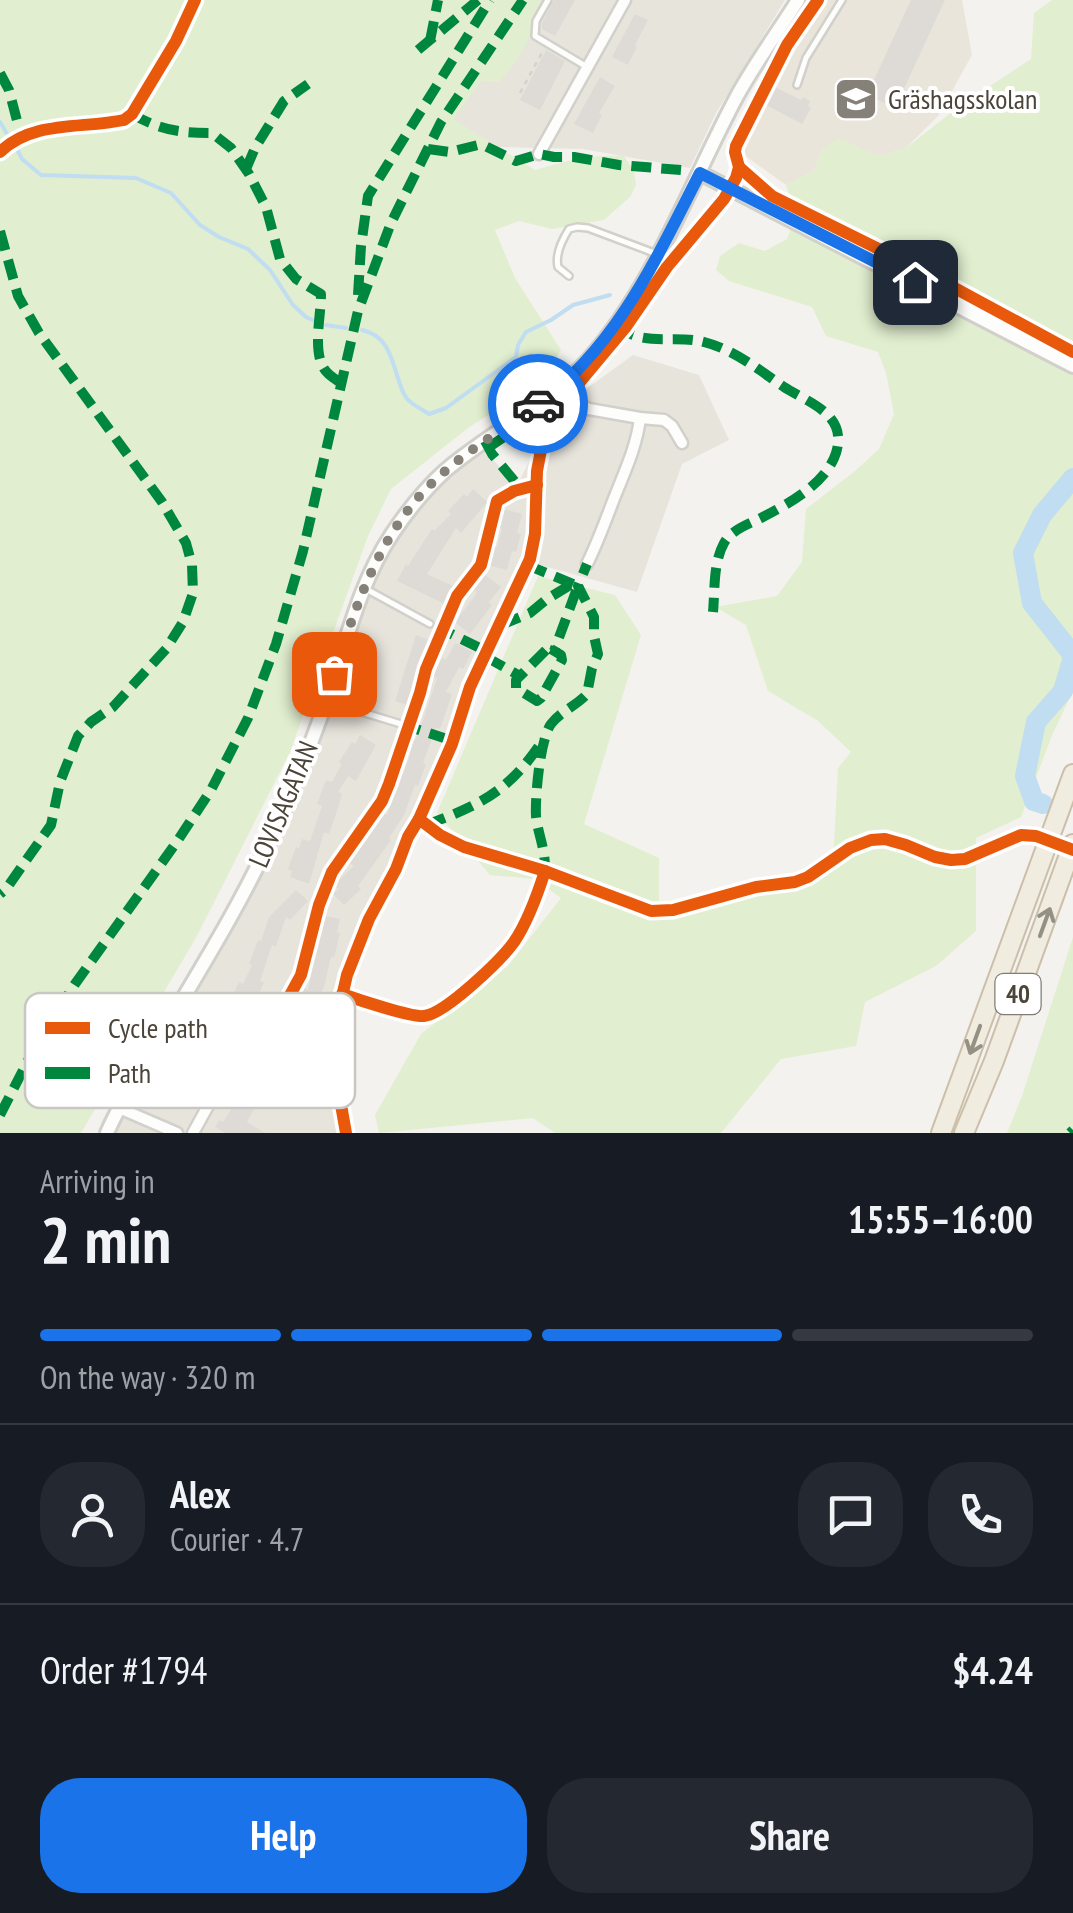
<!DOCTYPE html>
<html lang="en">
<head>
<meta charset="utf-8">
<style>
  :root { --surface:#171b24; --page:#242831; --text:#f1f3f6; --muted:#9ea1a6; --line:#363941; --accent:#1a73e8 }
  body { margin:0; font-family:"PT Sans Narrow",sans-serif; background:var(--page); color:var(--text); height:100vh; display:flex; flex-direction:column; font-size:38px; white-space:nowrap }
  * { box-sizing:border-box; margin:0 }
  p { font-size:32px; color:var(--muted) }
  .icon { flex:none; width:55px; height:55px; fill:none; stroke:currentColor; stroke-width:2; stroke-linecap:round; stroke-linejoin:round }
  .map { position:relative; height:1133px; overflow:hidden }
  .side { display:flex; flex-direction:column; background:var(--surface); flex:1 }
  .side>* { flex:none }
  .pin { position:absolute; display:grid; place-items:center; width:85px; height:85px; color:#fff; margin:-42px; border-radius:20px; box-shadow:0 5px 15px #0006 }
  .courier { position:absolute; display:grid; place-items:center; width:100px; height:100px; margin:-50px; border:8px solid #1a73e8; border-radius:50%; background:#fff; color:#222; box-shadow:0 2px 12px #0007 }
  .head em { font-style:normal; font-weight:700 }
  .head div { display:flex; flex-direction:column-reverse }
  .head { display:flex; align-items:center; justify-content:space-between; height:170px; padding:0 40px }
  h1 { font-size:65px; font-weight:700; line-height:75px }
  .bar { display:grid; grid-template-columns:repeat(4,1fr); gap:15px 10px; align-content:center; height:120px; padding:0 40px }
  .bar i { height:12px; border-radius:8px; background:var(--line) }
  .bar .active { background:var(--accent) }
  .bar p { grid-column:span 4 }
  .line { display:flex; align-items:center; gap:25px; padding:0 40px; border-top:2px solid var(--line) }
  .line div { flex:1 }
  .round { display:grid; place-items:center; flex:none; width:105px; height:105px; border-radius:40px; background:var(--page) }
  .button { display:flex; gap:20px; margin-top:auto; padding:20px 40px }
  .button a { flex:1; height:115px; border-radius:40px; background:var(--accent); color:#fff; font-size:40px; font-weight:700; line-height:115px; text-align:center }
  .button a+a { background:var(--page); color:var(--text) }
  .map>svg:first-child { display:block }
  .residential { fill:#e7e4dc }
  .education { fill:#eae5da }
  .green { fill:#e1eecf }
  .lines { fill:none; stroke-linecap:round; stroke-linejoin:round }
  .stream { stroke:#c0ddf1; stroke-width:4 }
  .river { stroke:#c0ddf1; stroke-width:20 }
  .building { fill:#dedbd6 }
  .service-casing { stroke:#d2d0cb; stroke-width:10 }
  .minor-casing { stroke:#d2d0cb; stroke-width:15 }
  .tertiary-casing { stroke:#d2d0cb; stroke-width:18 }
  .trunk-casing { stroke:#ccbfa9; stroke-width:22 }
  .path { stroke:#d3d2cc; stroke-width:2.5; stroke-dasharray:5 5; stroke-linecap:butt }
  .service { stroke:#fdfdfc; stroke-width:5 }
  .minor { stroke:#fdfdfc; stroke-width:10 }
  .tertiary { stroke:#fdfdfc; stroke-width:12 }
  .trunk { stroke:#f0ece0; stroke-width:18 }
  .quiet { stroke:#00873e; stroke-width:10; stroke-dasharray:20 10; stroke-linecap:butt }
  .cycleway-casing { stroke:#fff; stroke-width:19 }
  .cycleway { stroke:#e8590c; stroke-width:12 }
  .oneway { stroke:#959084 }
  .done { stroke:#868178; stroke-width:10; stroke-dasharray:0 18 }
  .route { stroke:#1a73e8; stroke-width:12 }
  .labels { text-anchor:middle; stroke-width:8; stroke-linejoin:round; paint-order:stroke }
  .shield { fill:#fff; stroke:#817c74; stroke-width:2.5 }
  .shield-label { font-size:25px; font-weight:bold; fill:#4b4439 }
  .poi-label { font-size:28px; fill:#4b4439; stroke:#fff; text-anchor:start }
  .street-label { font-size:28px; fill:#4b4439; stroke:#fff }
  .key { fill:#fff; stroke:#c9c7c4; stroke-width:2.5 }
  .key-label { font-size:28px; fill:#4b4439 }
</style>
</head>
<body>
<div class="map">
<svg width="1073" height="1133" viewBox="0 0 1073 1133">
  <rect width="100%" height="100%" fill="#f4f2ee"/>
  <g class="residential">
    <path d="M531,0H785L716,113L690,168L583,149L498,147L452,119L481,81Z"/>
    <path d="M633,355L699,375L729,440L682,464L637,592L533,563L472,689L455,744L352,971L343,1008L337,1059L345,1117L350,1133H115L252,891L302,783L320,738L372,581L396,534L439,485L469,458L484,450L517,486L556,406L589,387Z"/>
  </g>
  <path class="education" d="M824,0H962L972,55L938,116L906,148L879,156L870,153L823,148L814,171L786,185L740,152L773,82Z"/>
  <g class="green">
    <path d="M0,0H541C530,37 526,53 499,82L481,81L453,119L535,170C565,161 592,154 624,156L634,171L636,185L630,197L604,220L552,229L519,221L495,230L515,278L561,350L541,381L468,428L391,489L368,536L290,752L197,936L81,1133H0Z"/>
    <path d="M1052,0H1073V691L1053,733L1021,817L976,838V931L936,966L865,1002L856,1046L781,1059L721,1133H555L533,1118L379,1133L375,1115L421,1034L508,966L561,898L535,879L490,875L437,813L538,576L615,595L641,635L584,824L659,858V914L673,913L754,890L782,886L833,863L838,768L851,752L818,721L768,691L746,625L715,607L777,596L802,562L806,509L855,471L879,449L894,414L886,373L878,352L826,336L812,307L729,281L716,270L720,256L739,243L765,251L787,239L796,216L786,185L814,171L823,148L838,138L879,156L906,148L957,108L1031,59L1034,13Z"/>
    <path d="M1073,937V1133H1007L1022,1096Z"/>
  </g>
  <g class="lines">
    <g class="stream">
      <path d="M0,122L10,139"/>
      <path d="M18,151L22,159L41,175L136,178L171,193L200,225L219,237L248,249L270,270L293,305L306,317L315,321"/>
      <path d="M326,325L346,328"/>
      <path d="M362,330C394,337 392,370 404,394C408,403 420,408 429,414L446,408L516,357L518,345L526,332L551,320L573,305L610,295"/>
    </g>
    <g class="river">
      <path d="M1073,478L1042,515L1023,553L1032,603L1073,655"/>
      <path d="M1043,804L1034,801L1025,776L1036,722L1063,691L1073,657"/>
    </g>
  </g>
  <g class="building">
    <path d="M554,0H575L555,36L542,29V23Z"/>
    <path d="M911,0H945L895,108L867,95Z"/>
    <path d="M635,14L648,20L635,45L637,47L628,65L612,57Z"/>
    <path d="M546,50L565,61L540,110L520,100Z"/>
    <path d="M600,77L615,86L599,113L602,115L593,133L574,124Z"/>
    <path d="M773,86L801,100L803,97L810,101L808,106L811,108L802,124L764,104Z"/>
    <path d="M473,489L487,502L461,533L456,528L427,574L455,587L447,605L397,581L406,564L408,566L432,529L435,530L451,514L448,511L464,494L467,497Z"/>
    <path d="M504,509L522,514L517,533L521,534L516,552L512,551L507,570L488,565L494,546L497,547L502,529L499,527Z"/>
    <path d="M485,575L501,587L489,602L492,605L470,634L455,622L477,593L474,590Z"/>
    <path d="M416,635L429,640L419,660L424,663L410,706L395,701Z"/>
    <path d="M455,643L472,652L463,669L459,667L446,692L452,694L440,729L436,727L423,763L426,764L418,786L415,785L404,815L389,838L391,840L358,886L361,889L344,905L333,894L339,889L334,885L354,866L348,862L353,853L356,855L377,821L375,820L380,811L387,815L394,796L390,795L394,784L398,786L409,758L410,752L406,750L410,739L414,741L418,735L437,678L433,676L442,658L446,660Z"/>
    <path d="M360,735L376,745L356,781L348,776L338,792L342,794L337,811L329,834L324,832L309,884L290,877L292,871L288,869L296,847L299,848L302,839L310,841L322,806L317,804L326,780L332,782L342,764L339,762L352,742L355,744Z"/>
    <path d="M296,890L308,901L290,920L286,917L276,946L272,945L260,981L264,982L249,1020L240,1016L237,1023L227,1018L233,1005L229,1004L239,982L243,984L252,965L249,964L258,940L261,941L269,917Z"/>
    <path d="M325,916L340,919L337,932L340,933L334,958L331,957L324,987L310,1013L313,1014L287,1056L273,1048L276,1042L271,1039L276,1030L278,1031L298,997L295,995L300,986L308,990L312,970L306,968L308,959H311L317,936H320Z"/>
    <path d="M251,1067L268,1074L258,1092L262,1094L247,1122L265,1133H225L215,1127L220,1120L223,1122L229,1113L239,1095L236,1094Z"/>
  </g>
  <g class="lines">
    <g class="service-casing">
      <g id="service">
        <path d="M548,0L536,21L535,36L587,67"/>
        <path d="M797,85L806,58L842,0"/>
        <path d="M569,276L558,267C555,254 562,240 569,229L577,227L588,228L657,254"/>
        <path d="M366,589L430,624"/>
        <path d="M329,702L401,724"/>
      </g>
    </g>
    <g class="minor-casing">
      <g id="minor">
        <path d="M539,154L625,0"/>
        <path d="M562,387L579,404L589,409L640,418L664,420L672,426L682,443"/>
        <path d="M587,564C598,542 606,519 615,496C625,471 637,445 640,418"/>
        <path d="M180,1000L241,1046L193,1133"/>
        <path d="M119,1108L177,1133"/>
      </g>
    </g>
    <g class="tertiary-casing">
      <g id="tertiary">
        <path d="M700,173L1073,366"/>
        <path d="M107,1133C118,1107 133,1084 147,1060C188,988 234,918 269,842C291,796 309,750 326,702C346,645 358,585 392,534C408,510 425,489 446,470C492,431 548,405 589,359C654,286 691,182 737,96C755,63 778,32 798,0"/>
      </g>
    </g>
    <g class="trunk-casing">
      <g id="trunk">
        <path d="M941,1133L1073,774"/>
        <path d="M964,1133L994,1061L1073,844"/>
      </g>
    </g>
    <path class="path" d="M520,93L544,49"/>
    <use href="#service" class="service"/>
    <use href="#minor" class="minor"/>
    <use href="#tertiary" class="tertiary"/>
    <use href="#trunk" class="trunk"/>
    <g class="quiet">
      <path d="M430,41L438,0"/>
      <path d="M418,50L478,0"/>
      <path d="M0,73L9,90L21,136"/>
      <path d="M132,114C160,130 179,133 212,133L231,148L249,174L266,207L280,259L296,279L321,294C321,316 313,348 323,367C327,375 335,379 341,383"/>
      <path d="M428,149L450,152L478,145L485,146L516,161L539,154L554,157H574L619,165L681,170"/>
      <path d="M246,169L255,148L284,101L308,84"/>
      <path d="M0,231L18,296L39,333L162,502L186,543L192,565L193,593L183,622L166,649L113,707L91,722L78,736L60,782L51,825L6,889L0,894"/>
      <path d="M358,295L361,246L368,196L490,0"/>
      <path d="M616,325C643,348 674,334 704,342C735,350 759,370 784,387C809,403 848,414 836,453C826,484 788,504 761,518C749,524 731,530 724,543C713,563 715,590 713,612"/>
      <path d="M485,441L492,454L521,489"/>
      <path d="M489,447L547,408L563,405"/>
      <path d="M527,565L578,586L554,651"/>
      <path d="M501,625L530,613L547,599L572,584"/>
      <path d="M435,626L488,652"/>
      <path d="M551,649L561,655L562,660L541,698L537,701L516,688V680L546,650Z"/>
      <path d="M486,657L520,676"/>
      <path d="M401,724L453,741"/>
      <path d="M426,825C480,805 508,792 541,743"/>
      <path d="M543,877C549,857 538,836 536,816C535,797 540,739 551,724C561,711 576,706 587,694L592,668L598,654L594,636V617L578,586L587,564"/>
      <path d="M241,1046L284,1062L335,1071"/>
      <path d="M0,1115L36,1045L75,984L176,843L211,790L248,718L276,644L303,551L358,311L391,223L441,122L523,0"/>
      <path d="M1070,1133L1073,1130"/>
    </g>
    <g class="cycleway-casing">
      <g id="cycleway">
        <path d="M0,152C33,120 82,129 124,120L132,114L176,41L195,0"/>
        <path d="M739,167L772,196L925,272L1073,352"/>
        <path d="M419,819L440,835L464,847L545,871L651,911L673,910L756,887L795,882L808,877L850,848L871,840L885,839L906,845L935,857L951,860L965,859L1021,835L1036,836L1073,850"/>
        <path d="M342,994C356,999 413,1018 424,1016C445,1014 501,960 514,942C527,923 538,893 545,871"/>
        <path d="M259,1052L301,975L319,905L332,872L382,801L389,784L420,693L426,669L457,596L481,565L497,501L514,491L537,485"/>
        <path d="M346,1133L335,1071L334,1053L338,1014L347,975L369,919L396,869L408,837L419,819L452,744L470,687L530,559L535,534L537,471L541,450L569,395L625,328L667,267L724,199L736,178L739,167L735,152L736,146L787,45L818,0"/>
      </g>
    </g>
    <use href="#cycleway" class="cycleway"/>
  </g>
  <defs><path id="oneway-shaft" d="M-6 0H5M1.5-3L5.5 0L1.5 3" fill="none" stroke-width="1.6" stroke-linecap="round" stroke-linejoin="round" transform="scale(2.5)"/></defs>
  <g class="oneway">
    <use href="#oneway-shaft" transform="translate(1045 922) rotate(-70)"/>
    <use href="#oneway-shaft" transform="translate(975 1040) rotate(110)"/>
  </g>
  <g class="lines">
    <path class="done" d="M334,674C356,605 379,535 432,483C464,452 503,430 538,404"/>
    <path class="route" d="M538,404C617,347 657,257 700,173L915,282"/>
  </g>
  <defs>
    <g id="school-square" transform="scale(2.25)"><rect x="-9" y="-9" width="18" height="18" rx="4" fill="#868178" stroke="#fff"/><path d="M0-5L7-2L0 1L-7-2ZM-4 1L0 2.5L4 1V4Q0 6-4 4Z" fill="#fff"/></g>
  </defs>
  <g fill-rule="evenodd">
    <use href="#school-square" x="856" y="99"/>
  </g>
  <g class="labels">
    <rect class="shield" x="995.5" y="974" width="45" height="40" rx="8"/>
    <g class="shield-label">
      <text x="1018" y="1003">40</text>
    </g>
    <g class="poi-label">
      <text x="888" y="109">Gräshagsskolan</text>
    </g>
    <g class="street-label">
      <text transform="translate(283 804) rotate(-67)" y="10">LOVISAGATAN</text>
    </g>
  </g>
  <rect x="25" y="993" width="330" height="115" rx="15" class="key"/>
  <rect x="45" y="1022" width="45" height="12" fill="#e8590c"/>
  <rect x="45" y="1067" width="45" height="12" fill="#00873e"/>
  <g class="key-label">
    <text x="108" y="1038">Cycle path</text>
    <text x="108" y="1083">Path</text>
  </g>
</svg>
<div class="pin" style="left:334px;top:674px;background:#ea580c"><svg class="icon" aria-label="bag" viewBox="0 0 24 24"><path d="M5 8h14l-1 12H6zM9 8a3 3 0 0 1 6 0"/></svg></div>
<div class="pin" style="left:915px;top:282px;background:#1f2937"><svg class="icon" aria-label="home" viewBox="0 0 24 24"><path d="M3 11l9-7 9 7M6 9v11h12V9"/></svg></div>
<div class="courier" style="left:538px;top:404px"><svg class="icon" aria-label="car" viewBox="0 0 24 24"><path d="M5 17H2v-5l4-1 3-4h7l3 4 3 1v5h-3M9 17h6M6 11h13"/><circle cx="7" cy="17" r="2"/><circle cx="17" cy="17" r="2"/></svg></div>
</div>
<section class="side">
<div class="head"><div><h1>2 min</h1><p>Arriving in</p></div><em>15:55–16:00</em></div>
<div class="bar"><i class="active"></i><i class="active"></i><i class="active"></i><i></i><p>On the way · 320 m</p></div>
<div class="line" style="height:180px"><a class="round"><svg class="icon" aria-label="person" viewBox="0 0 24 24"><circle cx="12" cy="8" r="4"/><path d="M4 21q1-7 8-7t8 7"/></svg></a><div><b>Alex</b><p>Courier · 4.7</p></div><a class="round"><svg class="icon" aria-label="chat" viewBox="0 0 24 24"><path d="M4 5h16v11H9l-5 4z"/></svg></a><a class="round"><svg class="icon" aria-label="phone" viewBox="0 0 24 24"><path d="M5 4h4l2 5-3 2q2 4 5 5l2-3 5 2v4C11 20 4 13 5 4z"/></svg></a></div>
<div class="line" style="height:130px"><div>Order #1794</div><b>$4.24</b></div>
<div class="button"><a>Help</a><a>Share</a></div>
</section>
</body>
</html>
